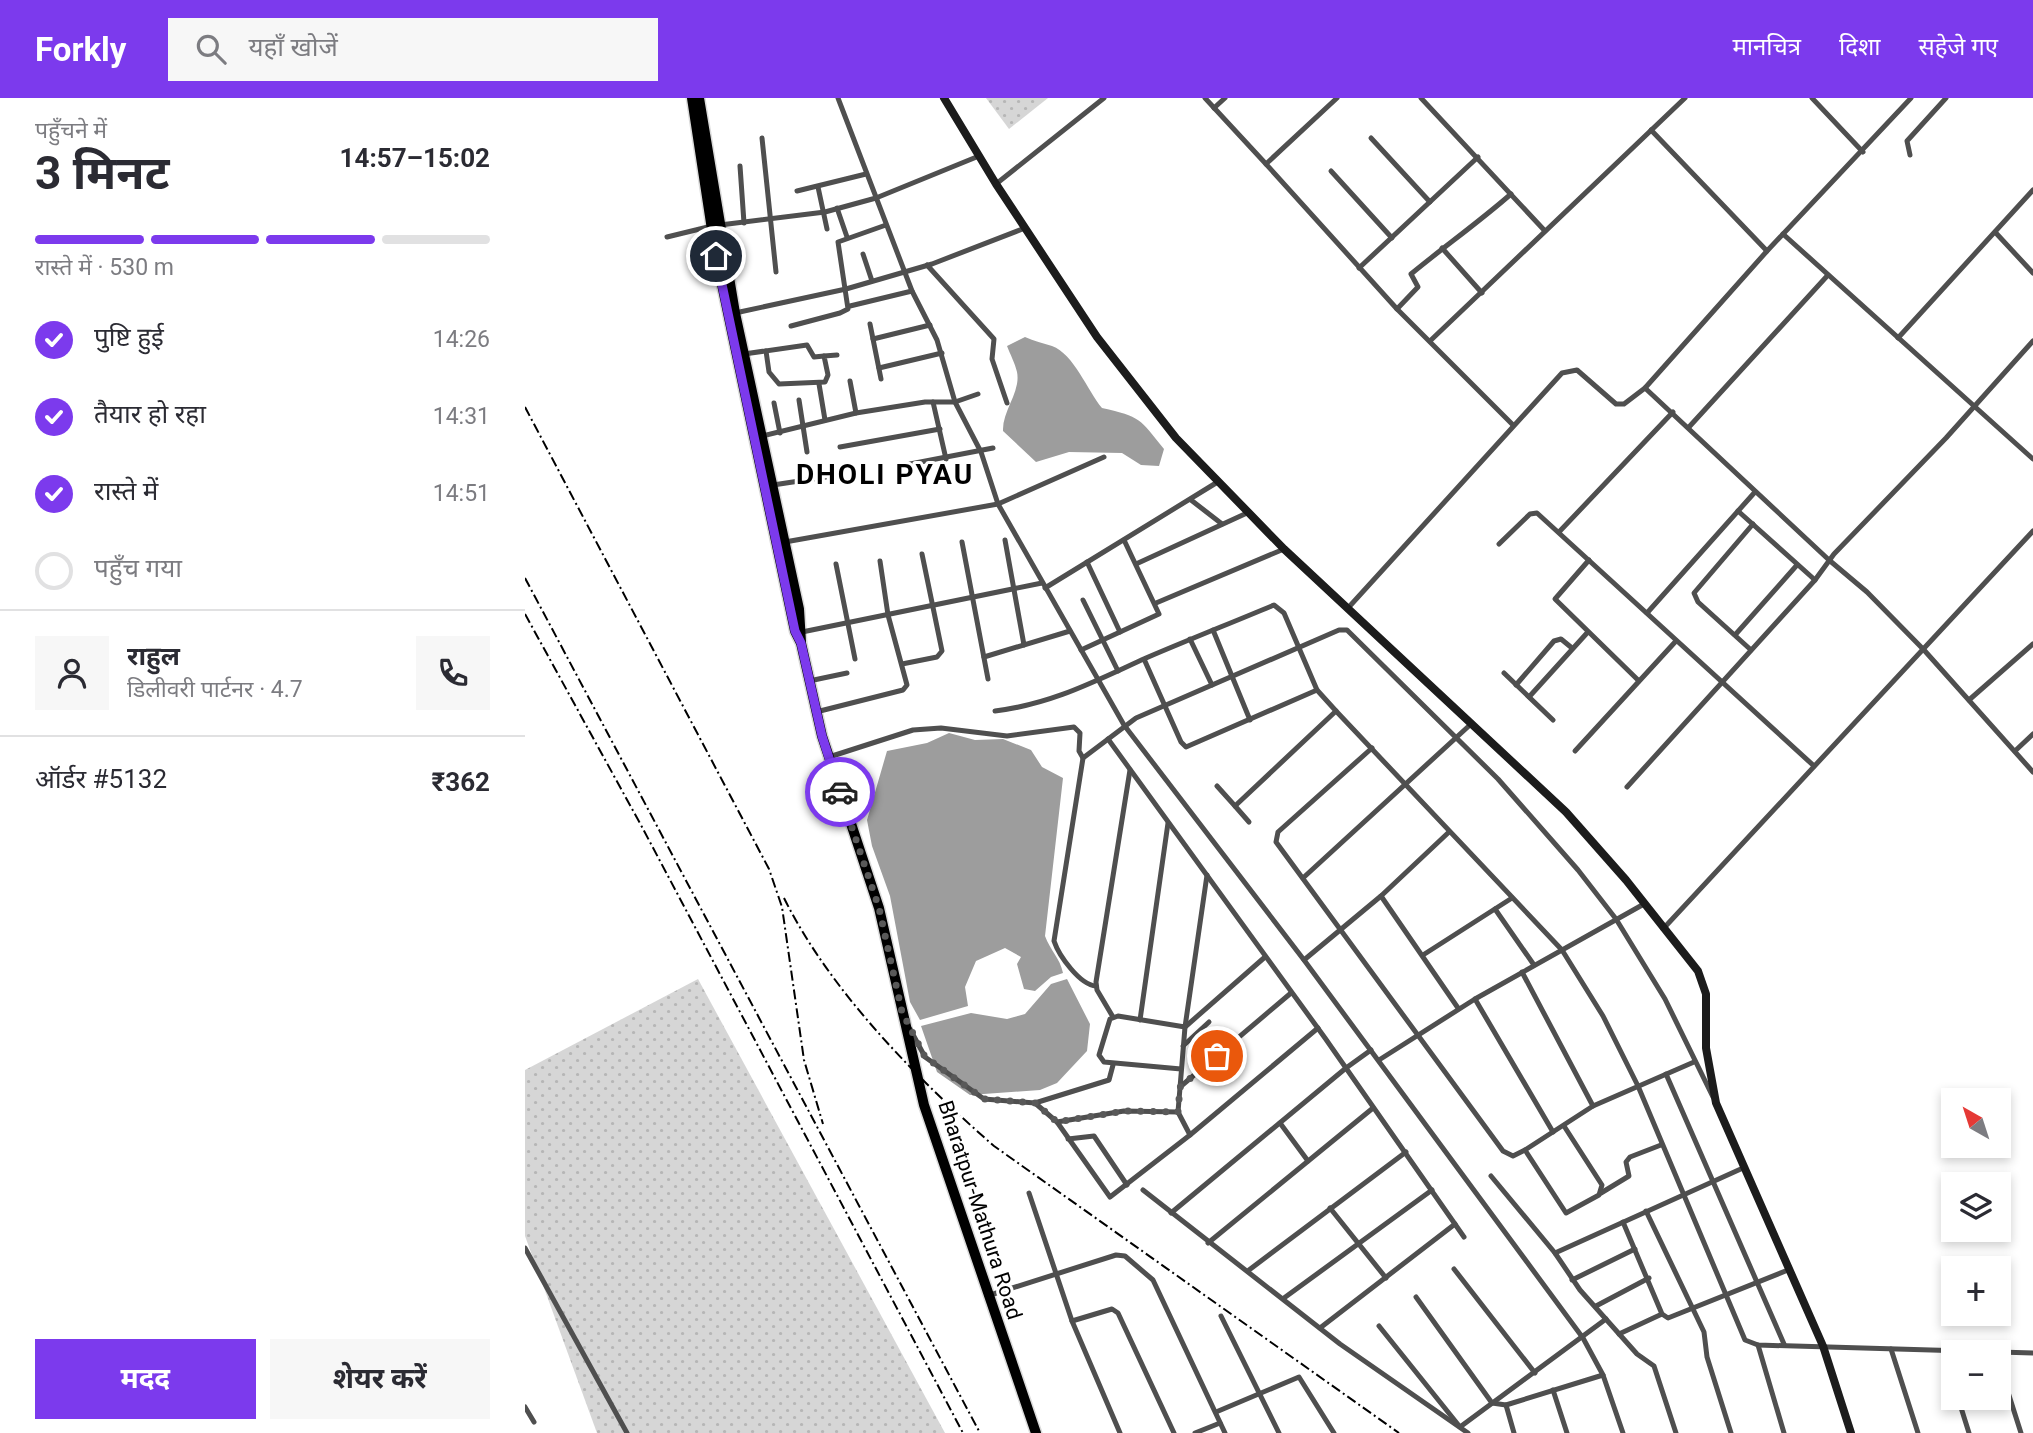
<!DOCTYPE html>
<html lang="hi">
<head>
<meta charset="utf-8">
<style>
  :root { --surface:#fff; --page:#f7f7f7; --text:#2b2b33; --muted:#7c7c81; --line:#e1e1e2; --accent:#7c3aed }
  body { margin:0; font-family:Roboto,"Noto Sans Devanagari",sans-serif; background:var(--page); color:var(--text); height:100vh; display:flex; flex-direction:column; font-size:26px; white-space:nowrap }
  * { box-sizing:border-box; margin:0 }
  p { font-size:23px; color:var(--muted) }
  .icon { flex:none; width:38px; height:38px; fill:none; stroke:currentColor; stroke-width:2; stroke-linecap:round; stroke-linejoin:round }
  .map { position:relative; flex:1; overflow:hidden }
  .drawer { display:flex; flex-direction:column; background:var(--surface); width:525px }
  .drawer>* { flex:none }
  .needle { width:46px; rotate:321deg }
  .tools { position:absolute; left:1416px; top:990px; display:grid; gap:14px }
  .tools a { display:grid; place-items:center; width:70px; height:70px; border-radius:0px; background:var(--surface); box-shadow:0 4px 10px #0003; font-size:35px }
  .pin { position:absolute; display:grid; place-items:center; width:60px; height:60px; color:#fff; margin:-30px; border:4px solid #fff; border-radius:50%; box-shadow:0 2px 7px #0007 }
  .courier { position:absolute; display:grid; place-items:center; width:70px; height:70px; margin:-35px; border:5px solid #7c3aed; border-radius:50%; background:#fff; color:#222; box-shadow:0 2px 9px #0007 }
  .head em { font-style:normal; font-weight:700 }
  .head div { display:flex; flex-direction:column-reverse }
  .head { display:flex; align-items:center; justify-content:space-between; height:119px; padding:0 35px }
  h1 { font-size:46px; font-weight:700; line-height:52px }
  .bar { display:grid; grid-template-columns:repeat(4,1fr); gap:10px 7px; align-content:center; height:84px; padding:0 35px }
  .bar i { height:9px; border-radius:5px; background:var(--line) }
  .bar .current { background:var(--accent) }
  .bar p { grid-column:span 4 }
  .line { display:flex; align-items:center; gap:18px; padding:0 35px; border-top:2px solid var(--line) }
  .line div { flex:1 }
  .round { display:grid; place-items:center; flex:none; width:74px; height:74px; border-radius:0px; background:var(--page) }
  ol { padding:0 35px; list-style:none }
  li { display:flex; align-items:center; gap:21px; height:77px }
  li p { margin-inline-start:auto }
  li .icon { padding:7px; border-radius:50%; background:var(--accent); color:#fff; stroke-width:4 }
  li:last-child { color:var(--muted) }
  li i { width:38px; height:38px; border:4px solid var(--line); border-radius:50% }
  .primary-button { display:flex; gap:14px; margin-top:auto; padding:14px 35px }
  .primary-button a { flex:1; height:80px; border-radius:0px; background:var(--accent); color:#fff; font-size:28px; font-weight:700; line-height:80px; text-align:center }
  .primary-button a+a { background:var(--page); color:var(--text) }
  header { display:flex; align-items:center; gap:42px; box-sizing:border-box; height:98px; padding:0 35px; background:var(--accent); color:#fff }
  header strong { font-size:33px }
  nav { display:flex; gap:38px; margin-inline-start:auto; font-size:24px }
  .search { width:490px; height:63px; background:var(--page); display:flex; align-items:center; gap:18px; box-sizing:border-box; padding:0 24px; border-radius:0px; color:var(--muted); font-size:26px }
  main { display:flex; flex:1; min-height:0 }
  .map>svg:first-child { display:block }
  .grass { fill:url(#grass-dots) }
  .water { fill:#9d9d9d }
  .lines { fill:none; stroke-linecap:round; stroke-linejoin:round }
  .highway-casing { stroke:#dbdbdb; stroke-width:13 }
  .street { stroke:#4f4f4f; stroke-width:5 }
  .secondary { stroke:#1c1c1c; stroke-width:8 }
  .highway { stroke:#000; stroke-width:10 }
  .rail { stroke:#000; stroke-width:2; stroke-dasharray:10 3.5 2 3.5; stroke-linecap:butt }
  .done { stroke:#595959; stroke-width:7; stroke-dasharray:0 12.6 }
  .route { stroke:#7c3aed; stroke-width:9 }
  .labels { text-anchor:middle; stroke-width:6; stroke-linejoin:round; paint-order:stroke }
  .street-label { font-size:21px; fill:#000; stroke:#fff }
  .district-label { font-size:28px; font-weight:bold; letter-spacing:2px; fill:#000; stroke:#fff }
</style>
</head>
<body>
<header>
<strong>Forkly</strong>
<div class="search"><svg class="icon" aria-label="search" viewBox="0 0 24 24"><circle cx="10" cy="10" r="6"/><path d="M15 15l6 6"/></svg>यहाँ खोजें</div>
<nav><a>मानचित्र</a><a>दिशा</a><a>सहेजे गए</a></nav>
</header>
<main>
<section class="drawer">
<div class="head"><div><h1>3 मिनट</h1><p>पहुँचने में</p></div><em>14:57–15:02</em></div>
<div class="bar"><i class="current"></i><i class="current"></i><i class="current"></i><i></i><p>रास्ते में · 530 m</p></div>
<ol>
<li><svg class="icon" aria-label="check" viewBox="0 0 24 24"><path d="M5 12l5 5 9-10"/></svg>पुष्टि हुई<p>14:26</p></li>
<li><svg class="icon" aria-label="check" viewBox="0 0 24 24"><path d="M5 12l5 5 9-10"/></svg>तैयार हो रहा<p>14:31</p></li>
<li><svg class="icon" aria-label="check" viewBox="0 0 24 24"><path d="M5 12l5 5 9-10"/></svg>रास्ते में<p>14:51</p></li>
<li><i></i>पहुँच गया</li>
</ol>
<div class="line" style="height:126px"><a class="round"><svg class="icon" aria-label="person" viewBox="0 0 24 24"><circle cx="12" cy="8" r="4"/><path d="M4 21q1-7 8-7t8 7"/></svg></a><div><b>राहुल</b><p>डिलीवरी पार्टनर · 4.7</p></div><a class="round"><svg class="icon" aria-label="phone" viewBox="0 0 24 24"><path d="M5 4h4l2 5-3 2q2 4 5 5l2-3 5 2v4C11 20 4 13 5 4z"/></svg></a></div>
<div class="line" style="height:91px"><div>ऑर्डर #5132</div><b>₹362</b></div>
<div class="primary-button"><a>मदद</a><a>शेयर करें</a></div>
</section>
<div class="map">
<svg width="1508" height="1335" viewBox="0 0 1508 1335">
  <defs>
    <pattern id="grass-dots" width="8" height="8" patternUnits="userSpaceOnUse" patternTransform="scale(1.75)"><rect width="8" height="8" fill="#d6d6d6"/><path d="M2 2h.1M6 6h.1" fill="none" stroke="#b6b6b6" stroke-width="1.8" stroke-linecap="round"/></pattern>
  </defs>
  <rect width="100%" height="100%" fill="#fff"/>
  <g class="grass">
    <path d="M461,0H523L484,31Z"/>
    <path d="M173,881L420,1335H72L0,1138V972Z"/>
  </g>
  <g class="water">
    <path d="M500,239C509,243 518,245 527,248C549,256 562,292 577,310C616,319 614,320 639,351L634,368L616,367L597,355L544,354L511,364L478,333C477,313 496,294 492,274C490,265 485,256 482,248Z"/>
    <path d="M424,635L450,642L478,641L506,652L517,669L538,680L520,838C525,852 535,860 538,875L526,879L510,893L499,891L492,866L496,859L480,850L451,863L440,889L443,908L395,922L385,904L365,798L347,748L342,722L362,653L402,645Z"/>
    <path d="M542,881L565,926L562,953L532,985L515,992L445,997L412,974L396,928L446,915L482,921L500,916L526,886Z"/>
  </g>
  <g class="lines">
    <g class="highway-casing">
      <g id="highway">
        <path d="M167,0L191,158L270,533L276,545L297,638L354,810L399,1007L511,1335"/>
        <path d="M174,0L210,215L274,511L276,544"/>
      </g>
    </g>
    <g class="street">
      <path d="M313,0L387,193L412,242L430,304L456,354L473,406L599,627L779,862L1058,1240L1078,1277L981,1307L967,1305L891,1199"/>
      <path d="M680,0L741,66"/>
      <path d="M812,0L741,66L872,211L988,327"/>
      <path d="M896,0L1020,133"/>
      <path d="M1287,0L1338,54"/>
      <path d="M689,10L700,0"/>
      <path d="M1126,32L1242,153"/>
      <path d="M237,40L251,174"/>
      <path d="M846,40L905,104"/>
      <path d="M1385,57L1382,43L1421,0"/>
      <path d="M215,68L219,125"/>
      <path d="M806,73L867,140"/>
      <path d="M471,86L579,0"/>
      <path d="M293,89L302,131"/>
      <path d="M272,93L341,76"/>
      <path d="M312,110L322,139"/>
      <path d="M195,127L300,114L351,100L454,58"/>
      <path d="M1470,134L1508,175"/>
      <path d="M1258,136L1508,361"/>
      <path d="M142,139L187,128"/>
      <path d="M917,150L957,195"/>
      <path d="M338,156L347,183"/>
      <path d="M402,167L469,241L467,261L482,305"/>
      <path d="M834,170L953,59"/>
      <path d="M325,208L387,193"/>
      <path d="M872,211L893,189L886,176C920,148 954,124 986,96"/>
      <path d="M210,215L321,191L407,166L500,130"/>
      <path d="M345,226L356,281"/>
      <path d="M266,228L315,215L323,211L313,144L361,127"/>
      <path d="M1373,240L1508,92"/>
      <path d="M348,241L405,227"/>
      <path d="M905,243L1160,0"/>
      <path d="M241,253L244,274L254,286L300,284L303,277L299,258L312,257"/>
      <path d="M219,256L282,247L289,259L299,258"/>
      <path d="M354,270L417,255"/>
      <path d="M325,283L331,315"/>
      <path d="M294,286L300,322"/>
      <path d="M1120,290L1304,462L1342,494L1399,552L1508,674"/>
      <path d="M274,302L282,354"/>
      <path d="M408,304L421,361"/>
      <path d="M249,305L255,335"/>
      <path d="M1164,329L1303,177"/>
      <path d="M237,338L331,315L400,304H430L453,296"/>
      <path d="M315,349L415,331"/>
      <path d="M385,366L468,350"/>
      <path d="M248,387L307,378"/>
      <path d="M666,402L697,426"/>
      <path d="M1213,413L1290,482"/>
      <path d="M1034,434L1148,314"/>
      <path d="M480,442L499,547"/>
      <path d="M260,444L473,406L579,359"/>
      <path d="M437,444L463,581"/>
      <path d="M974,446L1005,416L1012,415L1289,668"/>
      <path d="M1064,462L1030,501L1114,583"/>
      <path d="M562,464L595,534"/>
      <path d="M311,466L330,561"/>
      <path d="M611,466L722,415"/>
      <path d="M520,490L691,385"/>
      <path d="M558,502L593,573"/>
      <path d="M631,505L759,451"/>
      <path d="M823,510L1037,275L1052,272L1091,306H1099L1120,290L1242,153L1386,0"/>
      <path d="M1122,515L1230,394"/>
      <path d="M688,532L725,622"/>
      <path d="M277,534L517,485"/>
      <path d="M1210,537L1272,467"/>
      <path d="M665,541L687,587"/>
      <path d="M556,552L634,516L599,442"/>
      <path d="M1226,552L1173,504L1169,495L1228,426"/>
      <path d="M459,559L545,533"/>
      <path d="M377,566L412,559L417,553L397,456"/>
      <path d="M979,575L1028,622"/>
      <path d="M284,583L322,575"/>
      <path d="M991,587L1029,543L1036,541L1047,550"/>
      <path d="M1004,599L1062,535"/>
      <path d="M1444,602L1508,546"/>
      <path d="M470,613C527,606 570,583 621,560C663,542 706,525 749,507L759,515L792,592L661,649L656,644L619,561"/>
      <path d="M811,613L1037,852L1078,918L1113,988L1220,1242L1233,1247L1508,1255"/>
      <path d="M291,614L378,592L382,587L363,517L355,463"/>
      <path d="M583,641L800,940L939,1139"/>
      <path d="M847,650L753,734L751,744L978,1053L988,1058L1000,1052L1068,1008L1169,964"/>
      <path d="M1050,653L1151,543"/>
      <path d="M1490,653L1508,636"/>
      <path d="M304,659L388,632L416,630L482,638L549,629L555,635L554,653L558,660"/>
      <path d="M692,688L710,708L811,613L792,592"/>
      <path d="M1102,689L1290,482L1309,456L1421,340L1508,243"/>
      <path d="M710,708L724,724"/>
      <path d="M778,780L946,626"/>
      <path d="M856,798L933,910"/>
      <path d="M970,811L1009,867"/>
      <path d="M1138,831L1508,433"/>
      <path d="M898,857L987,800"/>
      <path d="M779,862L856,798L924,734"/>
      <path d="M997,874L1068,1008"/>
      <path d="M571,888C555,887 534,858 529,843L558,660L611,620L814,532H822L973,681L1053,772L1091,821L1140,901L1188,999"/>
      <path d="M950,901L1028,1034"/>
      <path d="M588,919L572,892L571,884L605,672"/>
      <path d="M615,922L643,725"/>
      <path d="M385,931L400,959L459,1001L510,1005L584,982L588,967"/>
      <path d="M658,948L684,924"/>
      <path d="M854,962L950,901L1119,806"/>
      <path d="M656,971L579,964L574,957L585,921L593,918L660,929L740,859"/>
      <path d="M1141,976L1259,1246"/>
      <path d="M655,989L766,895"/>
      <path d="M510,1005L532,1024L585,1099L665,1037L793,930"/>
      <path d="M532,1024L599,1013L653,1014"/>
      <path d="M755,1025L783,1063"/>
      <path d="M665,1037L653,1014L660,929L682,777"/>
      <path d="M543,1041L569,1038L602,1087"/>
      <path d="M1000,1052L1041,1115L1074,1097L1077,1087L1039,1028"/>
      <path d="M966,1078L1030,1155L1055,1192L1112,1256L1129,1268L1151,1335"/>
      <path d="M618,1092L815,1246L943,1335"/>
      <path d="M504,1095L547,1223L595,1335"/>
      <path d="M1076,1095L1104,1078L1101,1064L1105,1059L1136,1047"/>
      <path d="M805,1110L861,1180"/>
      <path d="M1121,1113L1179,1234L1182,1259L1206,1335"/>
      <path d="M646,1115L821,970L846,952"/>
      <path d="M1098,1124L1137,1216L1143,1220L1263,1172"/>
      <path d="M683,1145L848,1010"/>
      <path d="M0,1150L102,1335"/>
      <path d="M1030,1155L1218,1070"/>
      <path d="M929,1171L1010,1275"/>
      <path d="M724,1172L881,1054"/>
      <path d="M1047,1182L1110,1151"/>
      <path d="M462,1198L591,1157L600,1158L628,1182L700,1335"/>
      <path d="M759,1200L907,1092"/>
      <path d="M1071,1208L1124,1180"/>
      <path d="M696,1218L754,1335"/>
      <path d="M547,1223L587,1211L593,1215L649,1335"/>
      <path d="M854,1228L935,1329L1081,1221"/>
      <path d="M795,1230L930,1126"/>
      <path d="M1094,1236L1137,1216"/>
      <path d="M1233,1247L1259,1335"/>
      <path d="M1366,1251L1393,1335"/>
      <path d="M1418,1253L1428,1285"/>
      <path d="M1474,1266L1496,1335"/>
      <path d="M1078,1277L1098,1335"/>
      <path d="M1028,1292L1042,1335"/>
      <path d="M1433,1300L1444,1335"/>
      <path d="M981,1307L989,1335"/>
      <path d="M0,1309L9,1324"/>
      <path d="M691,1314L774,1279L809,1335"/>
      <path d="M670,1335L695,1325"/>
    </g>
    <path class="secondary" d="M419,0L471,86L572,239L651,340L759,451L1041,714L1101,782L1173,873L1181,896V950L1191,1005L1298,1248L1326,1335"/>
    <use href="#highway" class="highway"/>
    <g class="rail">
      <path d="M0,309L244,771L257,809L279,962L298,1026"/>
      <path d="M0,480L455,1335"/>
      <path d="M0,516L117,729L438,1335"/>
      <path d="M259,800C305,893 392,981 469,1048L874,1335"/>
    </g>
  </g>
  <g class="lines">
    <path class="done" d="M315,694L354,810L377,914L400,959L459,1001L510,1005L532,1024L599,1013L653,1014L655,989L692,958"/>
    <path class="route" d="M191,158L270,533L276,545L297,638L315,694"/>
  </g>
  <g class="labels">
    <g class="street-label">
      <text transform="translate(455 1112) rotate(72)" y="7">Bharatpur-Mathura Road</text>
    </g>
    <g class="district-label">
      <text x="360" y="386">DHOLI PYAU</text>
    </g>
  </g>
</svg>
<div class="tools">
<a><svg class="needle" viewBox="-14 -14 28 28"><path d="M0-13l5 13h-10z" fill="#e53935"/><path d="M0 13l5-13h-10z" fill="#7c7c81"/></svg></a>
<a><svg class="icon" aria-label="layers" viewBox="0 0 24 24"><path d="M12 4l9 5-9 5-9-5zM3 14l9 5 9-5"/></svg></a>
<a>+</a>
<a>−</a>
</div>
<div class="pin" style="left:692px;top:958px;background:#ea580c"><svg class="icon" aria-label="bag" viewBox="0 0 24 24"><path d="M5 8h14l-1 12H6zM9 8a3 3 0 0 1 6 0"/></svg></div>
<div class="pin" style="left:191px;top:158px;background:#1f2937"><svg class="icon" aria-label="home" viewBox="0 0 24 24"><path d="M3 11l9-7 9 7M6 9v11h12V9"/></svg></div>
<div class="courier" style="left:315px;top:694px"><svg class="icon" aria-label="car" viewBox="0 0 24 24"><path d="M5 17H2v-5l4-1 3-4h7l3 4 3 1v5h-3M9 17h6M6 11h13"/><circle cx="7" cy="17" r="2"/><circle cx="17" cy="17" r="2"/></svg></div>
</div>
</main>
</body>
</html>
